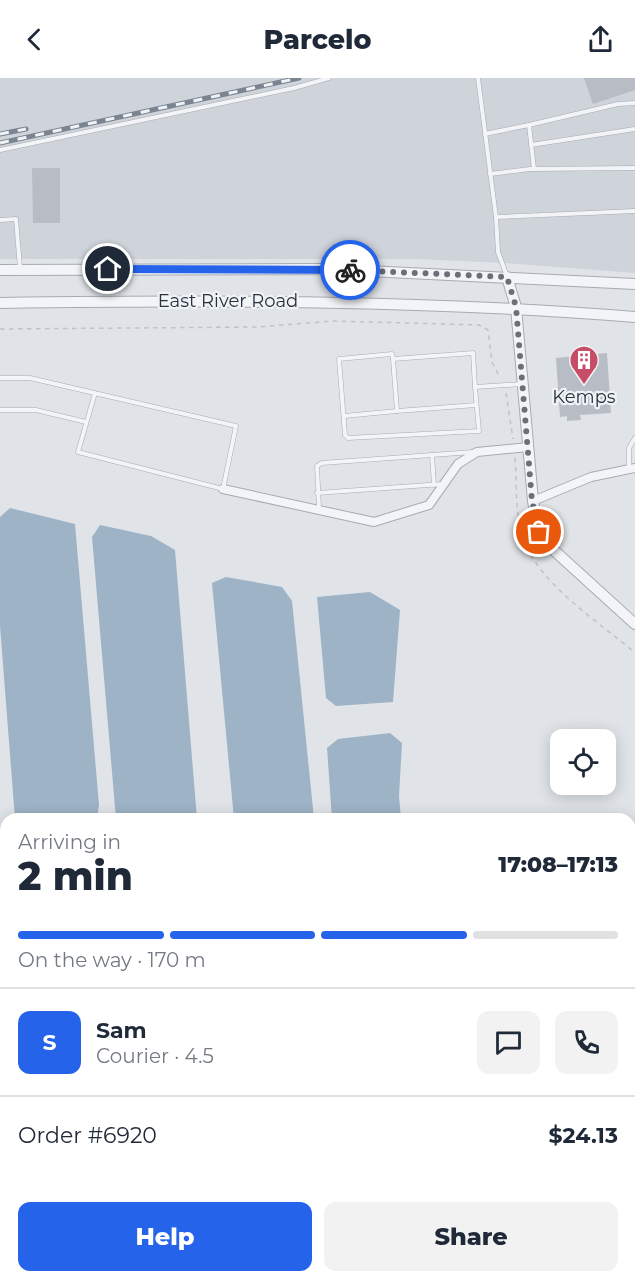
<!DOCTYPE html>
<html lang="en">
<head>
<meta charset="utf-8">
<style>
  :root { --surface:#fff; --page:#f2f2f3; --text:#1f2937; --muted:#747a83; --line:#e0e1e3; --accent:#2563eb }
  body { margin:0; font-family:Montserrat,sans-serif; background:var(--page); color:var(--text); height:100vh; display:flex; flex-direction:column; font-size:22px; white-space:nowrap }
  * { box-sizing:border-box; margin:0 }
  p { font-size:20px; color:var(--muted) }
  .icon { flex:none; width:33px; height:33px; fill:none; stroke:currentColor; stroke-width:2; stroke-linecap:round; stroke-linejoin:round }
  .map { position:relative; flex:1; overflow:hidden }
  .details { position:absolute; left:0px; top:735px; width:636px; height:470px; display:flex; flex-direction:column; background:var(--surface); border-radius:18px 18px 0 0; box-shadow:0 3px 15px #0003 }
  .details>* { flex:none }
  .controls { position:absolute; left:550px; top:651px; display:grid; gap:12px }
  .controls a { display:grid; place-items:center; width:66px; height:66px; border-radius:12px; background:var(--surface); box-shadow:0 3px 15px #0003; font-size:30px }
  .pin { position:absolute; display:grid; place-items:center; width:51px; height:51px; color:#fff; margin:-26px; border:3px solid #fff; border-radius:50%; box-shadow:0 2px 6px #0007 }
  .courier { position:absolute; display:grid; place-items:center; width:60px; height:60px; margin:-30px; border:4px solid #2563eb; border-radius:50%; background:#fff; color:#222; box-shadow:0 2px 8px #0007 }
  .headline em { font-style:normal; font-weight:800 }
  .headline div { display:flex; flex-direction:column-reverse }
  .headline { display:flex; align-items:center; justify-content:space-between; height:102px; padding:0 18px }
  h1 { font-size:39px; font-weight:800; line-height:45px }
  .bar { display:grid; grid-template-columns:repeat(4,1fr); gap:9px 6px; align-content:center; height:72px; padding:0 18px }
  .bar i { height:8px; border-radius:4px; background:var(--line) }
  .bar .selected { background:var(--accent) }
  .bar p { grid-column:span 4 }
  .line { display:flex; align-items:center; gap:15px; padding:0 18px; border-top:2px solid var(--line) }
  .line div { flex:1 }
  .round { display:grid; place-items:center; flex:none; width:63px; height:63px; border-radius:12px; background:var(--page) }
  .cta { display:flex; gap:12px; margin-top:auto; padding:12px 18px }
  .cta a { flex:1; height:69px; border-radius:12px; background:var(--accent); color:#fff; font-size:24px; font-weight:800; line-height:69px; text-align:center }
  .cta a+a { background:var(--page); color:var(--text) }
  header { display:flex; justify-content:space-between; align-items:center; height:78px; padding:0 18px; background:var(--surface); font-size:27px; font-weight:800 }
  .map>svg:first-child { display:block }
  .built { fill:#cfd3da }
  .green { fill:#c7d2c2 }
  .water { fill:#9eb3c6 }
  .building { fill:#b8bdc5 }
  .lines { fill:none; stroke-linecap:round; stroke-linejoin:round }
  .service-casing { stroke:#a6abb2; stroke-width:5 }
  .minor-casing { stroke:#a6abb2; stroke-width:10 }
  .tertiary-casing { stroke:#a6abb2; stroke-width:12 }
  .path { stroke:#bfc2c7; stroke-width:1.5; stroke-dasharray:4.5 4.5; stroke-linecap:butt }
  .service { stroke:#f3f4f7; stroke-width:4 }
  .minor { stroke:#f3f4f7; stroke-width:8 }
  .tertiary { stroke:#f3f4f7; stroke-width:10 }
  .rail-casing { stroke:#7b8491; stroke-width:5 }
  .rail { stroke:#f0f3f6; stroke-width:3; stroke-dasharray:9; stroke-linecap:butt }
  .done { stroke:#6a707a; stroke-width:6; stroke-dasharray:0 10.8 }
  .route { stroke:#2563eb; stroke-width:8 }
  .labels { text-anchor:middle; stroke-width:4.5; stroke-linejoin:round; paint-order:stroke }
  .street-label { font-size:18px; fill:#2a323f; stroke:#f0f3f6 }
  .poi-label { font-size:18px; fill:#2a323f; stroke:#f0f3f6 }
</style>
</head>
<body>
<header><svg class="icon" aria-label="back" viewBox="0 0 24 24"><path d="M15 5l-7 7 7 7"/></svg>Parcelo<svg class="icon" aria-label="share" viewBox="0 0 24 24"><path d="M12 15V3M7 8l5-5 5 5M5 13v7h14v-7"/></svg></header>
<div class="map">
<svg width="635" height="1204" viewBox="0 0 635 1204">
  <rect width="100%" height="100%" fill="#e0e4e8"/>
  <path class="built" d="M0,0H635V195L506,185L416,181H0Z"/>
  <path class="green" d="M0,1083L6,1085V1198H630V1186H635V1204H0Z"/>
  <g class="water">
    <path d="M10,430L75,446L99,727L97,741H15L0,548V439Z"/>
    <path d="M100,447L151,458L175,472L197,741H116L92,459Z"/>
    <path d="M226,499L282,509L292,523L314,741H234L212,505Z"/>
    <path d="M370,514L400,532L393,624L336,628L326,620L317,519Z"/>
    <path d="M390,655L402,665L399,718L401,741H332L327,670L338,661Z"/>
    <path d="M0,821L6,822V1085L0,1083Z"/>
    <path d="M635,887V1185L630,1186V888Z"/>
  </g>
  <g class="building">
    <path d="M584,0H635V12L593,26Z"/>
    <path d="M32,90H60V145H33Z"/>
    <path d="M607,275L611,335L580,337L581,342L567,343V338L560,339L556,280Z"/>
  </g>
  <g class="lines">
    <g class="service-casing">
      <g id="service">
        <path d="M478,0L496,139L498,174L507,198"/>
        <path d="M529,47L618,26L635,25"/>
        <path d="M485,56L529,47L534,91"/>
        <path d="M531,67L635,51"/>
        <path d="M0,72L294,10L329,0"/>
        <path d="M490,96L530,91L635,90"/>
        <path d="M496,139L635,133"/>
        <path d="M0,142L16,141L20,190"/>
        <path d="M393,281L397,333L476,327"/>
        <path d="M0,300H30L236,348L223,411L78,374L95,315"/>
        <path d="M475,309L473,275L393,281L392,276L339,281L345,357L348,360L479,353L475,309L522,306"/>
        <path d="M0,332H36L86,344"/>
        <path d="M344,338L397,333"/>
        <path d="M432,377L434,407"/>
        <path d="M629,391V370L635,360"/>
        <path d="M317,415L442,406"/>
        <path d="M319,430L317,388L322,385L473,374"/>
      </g>
    </g>
    <g class="minor-casing">
      <g id="minor">
        <path d="M223,411L374,444L429,427L458,386L477,374L529,369"/>
        <path d="M533,423L591,399L635,390"/>
      </g>
    </g>
    <g class="tertiary-casing">
      <g id="tertiary">
        <path d="M0,192L327,191L635,206"/>
        <path d="M507,199L516,229L533,423L539,454L547,466L635,546"/>
        <path d="M0,225C212,222 424,222 635,239"/>
      </g>
    </g>
    <g class="path">
      <path d="M0,251L258,249L332,243L479,247L488,252L492,284L500,300"/>
      <path d="M506,315L513,361"/>
      <path d="M515,380C517,404 515,430 521,453C533,503 597,542 635,575"/>
      <path d="M630,1195H635"/>
      <path d="M281,1198L285,1204"/>
      <path d="M424,1198L453,1204"/>
      <path d="M264,1204L270,1198"/>
      <path d="M319,1204H323"/>
      <path d="M561,1204L593,1198"/>
    </g>
    <use href="#service" class="service"/>
    <use href="#minor" class="minor"/>
    <use href="#tertiary" class="tertiary"/>
    <g class="rail-casing">
      <g id="rail">
        <path d="M0,56L26,51"/>
        <path d="M0,65L299,0"/>
      </g>
    </g>
    <use href="#rail" class="rail"/>
  </g>
  <g class="lines">
    <path class="done" d="M350,192L507,199L516,229L532,423L539,454"/>
    <path class="route" d="M108,191L350,192"/>
  </g>
  <defs>
    <g id="building-pin" transform="scale(1.5)"><path d="M0 17L-7.5 6A9.5 9.5 0 1 1 7.5 6Z" fill="#c64d65" stroke="#f0f3f6"/><path d="M-4-6H4V6H1V3H-1V6H-4ZM-2.5-4.3h1.7v1.8h-1.7ZM.8-4.3h1.7v1.8H.8ZM-2.5-1h1.7V.8h-1.7ZM.8-1h1.7V.8H.8Z" fill="#fff"/></g>
  </defs>
  <g fill-rule="evenodd">
    <use href="#building-pin" x="584" y="282"/>
  </g>
  <g class="labels">
    <g class="street-label">
      <text x="228" y="229">East River Road</text>
    </g>
    <g class="poi-label">
      <text x="584" y="325">Kemps</text>
    </g>
  </g>
</svg>
<div class="controls">
<a><svg class="icon" aria-label="locate" viewBox="0 0 24 24"><circle cx="12" cy="12" r="6"/><path d="M12 2v4M12 18v4M2 12h4M18 12h4"/></svg></a>
</div>
<div class="pin" style="left:539px;top:454px;background:#ea580c"><svg class="icon" aria-label="bag" viewBox="0 0 24 24"><path d="M5 8h14l-1 12H6zM9 8a3 3 0 0 1 6 0"/></svg></div>
<div class="pin" style="left:108px;top:191px;background:#1f2937"><svg class="icon" aria-label="home" viewBox="0 0 24 24"><path d="M3 11l9-7 9 7M6 9v11h12V9"/></svg></div>
<div class="courier" style="left:350px;top:192px"><svg class="icon" aria-label="bike" viewBox="0 0 24 24"><circle cx="6" cy="16" r="4"/><circle cx="18" cy="16" r="4"/><path d="M6 16l4-8h5l3 8M10 8l3 8H6M13 5h3"/></svg></div>
<section class="details">
<div class="headline"><div><h1>2 min</h1><p>Arriving in</p></div><em>17:08–17:13</em></div>
<div class="bar"><i class="selected"></i><i class="selected"></i><i class="selected"></i><i></i><p>On the way · 170 m</p></div>
<div class="line" style="height:108px"><b class="round" style="background:var(--accent);color:#fff">S</b><div><b>Sam</b><p>Courier · 4.5</p></div><a class="round"><svg class="icon" aria-label="chat" viewBox="0 0 24 24"><path d="M4 5h16v11H9l-5 4z"/></svg></a><a class="round"><svg class="icon" aria-label="phone" viewBox="0 0 24 24"><path d="M5 4h4l2 5-3 2q2 4 5 5l2-3 5 2v4C11 20 4 13 5 4z"/></svg></a></div>
<div class="line" style="height:78px"><div>Order #6920</div><b>$24.13</b></div>
<div class="cta"><a>Help</a><a>Share</a></div>
</section>
</div>
</body>
</html>
